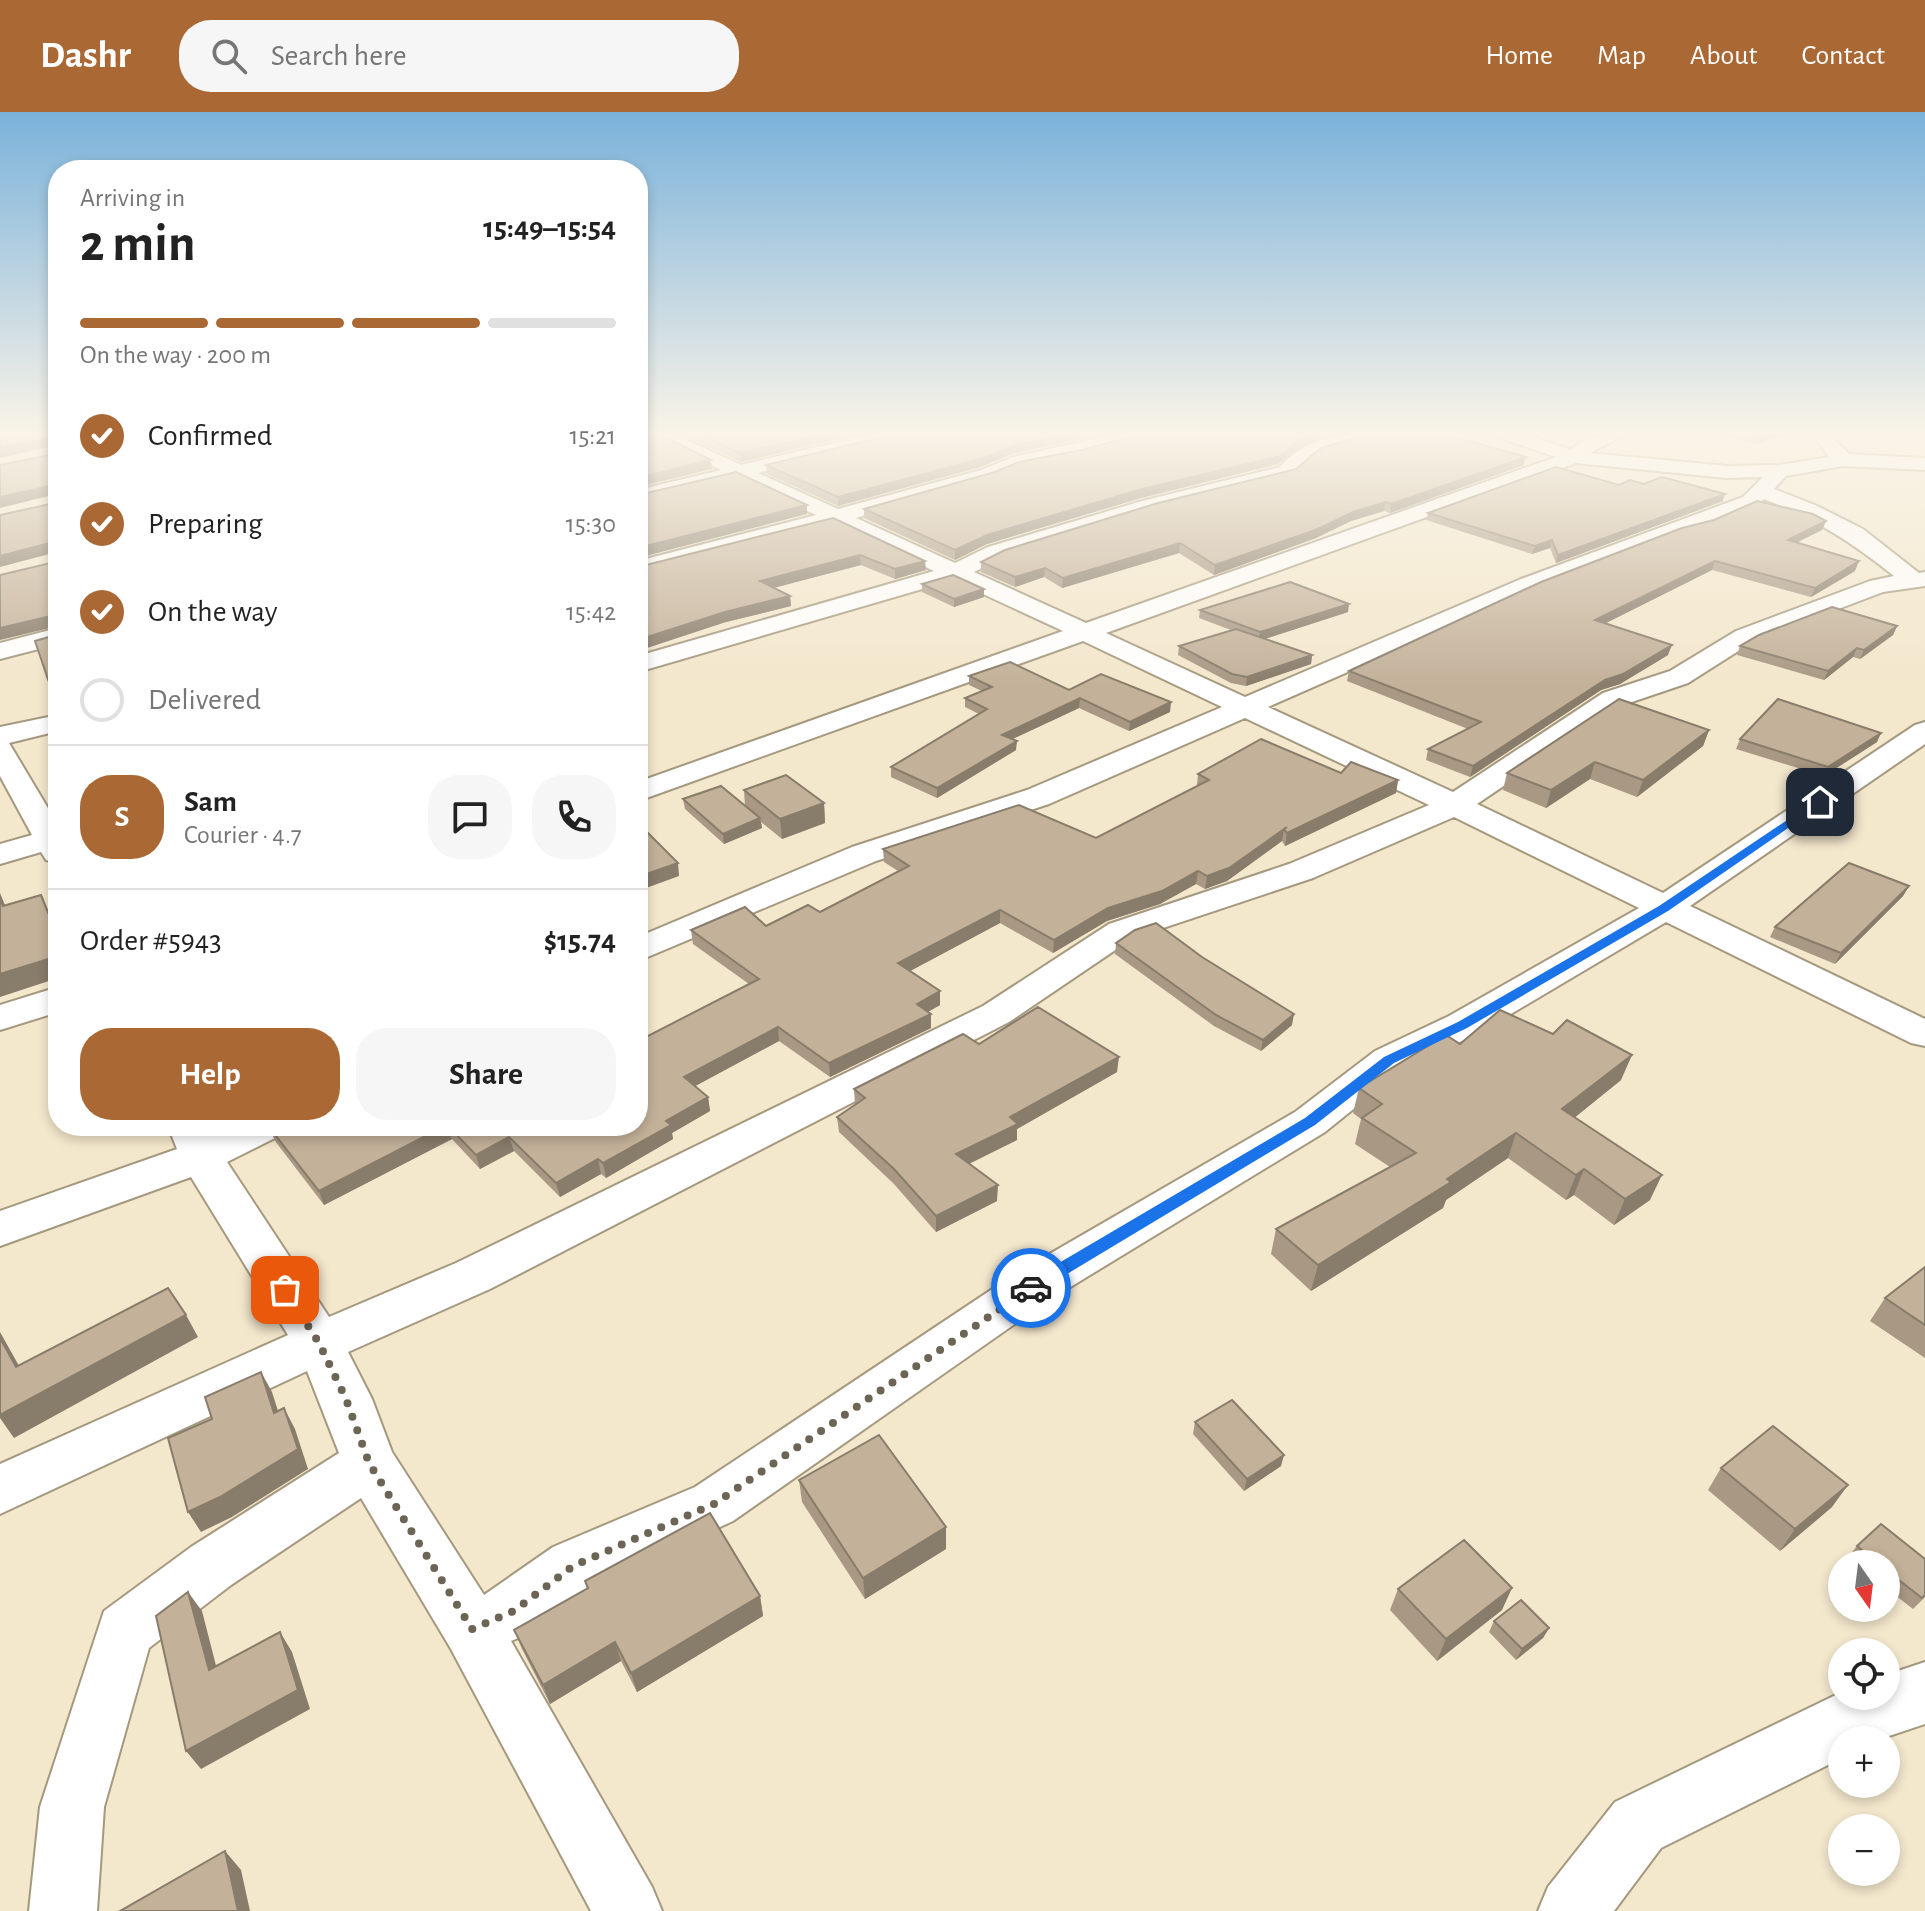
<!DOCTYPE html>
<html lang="en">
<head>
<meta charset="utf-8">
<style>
  :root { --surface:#fff; --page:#f6f6f6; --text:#222; --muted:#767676; --line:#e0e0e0; --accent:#aa6834 }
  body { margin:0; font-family:"Alegreya Sans",sans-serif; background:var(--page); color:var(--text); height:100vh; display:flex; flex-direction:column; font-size:30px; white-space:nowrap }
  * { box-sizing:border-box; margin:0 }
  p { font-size:26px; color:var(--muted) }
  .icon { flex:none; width:44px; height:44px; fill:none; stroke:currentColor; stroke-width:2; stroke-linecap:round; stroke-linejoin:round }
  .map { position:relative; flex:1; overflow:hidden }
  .details { position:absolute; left:48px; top:48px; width:600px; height:976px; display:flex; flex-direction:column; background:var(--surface); border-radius:32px; box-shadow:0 4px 12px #0003 }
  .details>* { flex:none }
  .needle { width:52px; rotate:166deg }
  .buttons { position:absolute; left:1828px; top:1438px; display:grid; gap:16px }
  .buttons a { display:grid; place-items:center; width:72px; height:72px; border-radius:50%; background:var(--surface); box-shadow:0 4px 12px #0003; font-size:40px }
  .pin { position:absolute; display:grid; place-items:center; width:68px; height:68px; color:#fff; margin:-34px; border-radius:16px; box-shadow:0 4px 12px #0006 }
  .courier { position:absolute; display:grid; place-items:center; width:80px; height:80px; margin:-40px; border:6px solid #1a73e8; border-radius:50%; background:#fff; color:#222; box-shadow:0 2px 10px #0007 }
  .headline em { font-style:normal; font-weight:700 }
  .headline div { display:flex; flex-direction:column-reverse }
  .headline { display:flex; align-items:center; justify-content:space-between; height:136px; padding:0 32px }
  h1 { font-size:52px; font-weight:700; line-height:60px }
  .bar { display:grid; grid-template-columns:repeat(4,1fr); gap:12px 8px; align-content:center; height:96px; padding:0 32px }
  .bar i { height:10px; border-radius:6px; background:var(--line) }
  .bar .selected { background:var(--accent) }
  .bar p { grid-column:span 4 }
  .line { display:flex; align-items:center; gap:20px; padding:0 32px; border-top:2px solid var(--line) }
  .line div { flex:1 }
  .round { display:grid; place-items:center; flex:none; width:84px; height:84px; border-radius:32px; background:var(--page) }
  ol { padding:0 32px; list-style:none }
  li { display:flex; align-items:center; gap:24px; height:88px }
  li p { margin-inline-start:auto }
  li .icon { padding:8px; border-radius:50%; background:var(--accent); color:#fff; stroke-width:4 }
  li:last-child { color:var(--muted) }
  li i { width:44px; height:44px; border:4px solid var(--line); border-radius:50% }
  .action { display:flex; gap:16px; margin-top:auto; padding:16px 32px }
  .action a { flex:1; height:92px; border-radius:32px; background:var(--accent); color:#fff; font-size:32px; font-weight:700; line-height:92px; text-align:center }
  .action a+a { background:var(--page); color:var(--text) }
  header { display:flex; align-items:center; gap:48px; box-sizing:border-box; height:112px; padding:0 40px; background:var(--accent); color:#fff }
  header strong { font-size:38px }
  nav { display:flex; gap:44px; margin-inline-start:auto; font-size:28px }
  .search { width:560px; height:72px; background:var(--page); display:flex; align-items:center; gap:20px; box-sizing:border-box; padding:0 28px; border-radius:32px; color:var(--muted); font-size:30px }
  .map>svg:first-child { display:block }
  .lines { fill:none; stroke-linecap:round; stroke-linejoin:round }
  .street-casing { stroke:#a4997f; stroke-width:4 }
  .street { fill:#fff; fill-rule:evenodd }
  .wall { fill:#a89884 }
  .shaded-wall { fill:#887c6b }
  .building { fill:#c3b199; stroke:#887c6b; stroke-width:2 }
  .route { fill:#1a73e8 }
  .done { stroke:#6c6555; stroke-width:8; stroke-dasharray:0 14.4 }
</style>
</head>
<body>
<header>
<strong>Dashr</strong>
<div class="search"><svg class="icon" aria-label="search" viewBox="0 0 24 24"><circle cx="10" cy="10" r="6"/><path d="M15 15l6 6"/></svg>Search here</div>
<nav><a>Home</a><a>Map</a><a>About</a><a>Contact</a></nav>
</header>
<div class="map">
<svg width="1925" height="1799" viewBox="0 0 1925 1799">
  <rect width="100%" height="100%" fill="#f3e7cc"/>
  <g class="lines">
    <g class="street-casing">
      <g id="street">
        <path d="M650,322H674L741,353L871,322H903L901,326L758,361L838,397L981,358L1013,345L1117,322H1147L1145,326L1081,344L1018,356L994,366L938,380L856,406L955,451L988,435L1142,389L1280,355C1304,327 1338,322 1373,322L1371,326L1318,342L1294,363L1156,397L1004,445L974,460L1086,511L1556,345L1500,326L1498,322H1525L1571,338C1588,323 1604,322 1626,322L1590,341L1727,354L1780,353L1829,345L1813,322H1834L1832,325L1849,342L1925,346V358L1843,354L1786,364L1774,377L1815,393L1863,417L1919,461L1925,460V474L1883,480L1754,529L1688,571L1623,593L1477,692L1663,781L1915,613L1925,610V632L1690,794L1925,907V934L1911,931L1666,810L1477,922L1403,957L1325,1020L1049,1188L733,1409L593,1473L535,1519L511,1529L652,1775L662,1799H591L451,1537L361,1386L231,1473L149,1536L104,1695L97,1799H29L40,1695L104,1499L191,1435L339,1341L307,1259L0,1402V1352L288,1223L191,1065L0,1134V1099L177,1037L168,1014H210L213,1021L228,1014H285L279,1024L227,1050L329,1205L456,1151L983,894L1109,812L1289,752L1429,693L1245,606L1049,692L876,749L638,849V825L852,735L1027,678L1222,595L1083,529L638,689V670L1063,519L953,468L638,560V544L934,459L834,412L638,463V449L816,403L737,366L638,390V378L721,358ZM1576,351L1727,366L1763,365L1743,385L1521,467L1245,585L1106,521ZM1764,387C1815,407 1852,430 1894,464L1870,469L1736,519L1670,559L1603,581L1453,680L1268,595L1537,477L1678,422L1710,414L1757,393ZM1454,705L1639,796L1449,904L1375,939L1295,1000L1015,1162L695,1375L553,1435L484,1483L392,1340L372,1287L348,1240L490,1177L1009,910L1133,826L1313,766Z"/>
        <path d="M58,516V532L0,547V531Z"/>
        <path d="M58,603V619L9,631L58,713V751L46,748L41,740L0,752V732L32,723L0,664V615Z"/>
        <path d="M58,875V900L0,918V893Z"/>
        <path d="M1925,1550V1612L1877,1628H1842V1646L1661,1736L1614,1799H1538L1548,1775L1615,1690L1842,1580V1584H1886V1563Z"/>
      </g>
    </g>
    <use href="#street" class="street"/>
  </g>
  <g class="wall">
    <path d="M681,322H858L741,350Z"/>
    <path d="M1141,322H1342L1322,325L1298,336L1278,352L1141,386L987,432L955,448L864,406V397Z"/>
    <path d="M1715,322H1788L1755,332Z"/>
    <path d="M1012,342L980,355L838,394L767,362L766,353Z"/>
    <path d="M1524,353L1390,401L1384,399L1351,409L1316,426L1214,463L1179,441L1062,476L1044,465L1015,475L981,460V450L1296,357Z"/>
    <path d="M1644,372L1723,389L1556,451L1550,436L1532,442L1426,408L1428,401L1619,373Z"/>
    <path d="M833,406L926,458L895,467L861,453L774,476L790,484L791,494L726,510Z"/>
    <path d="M1826,409L1822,418L1797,430L1855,459L1811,485L1712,458L1606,511L1668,543L1620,572L1601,578L1470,665L1426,648L1428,637L1468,617L1347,569L1349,559Z"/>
    <path d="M922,472L984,485L954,495L922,480Z"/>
    <path d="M1200,498L1348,500L1265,527L1312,543L1311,552L1246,574L1231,571L1178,543L1179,534L1231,518L1199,506Z"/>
    <path d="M1897,514L1893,523L1860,547L1853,545L1824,568L1737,543L1740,534Z"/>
    <path d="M969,564L1069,578L1170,600L1129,619L1079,596L1012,627L1016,638L937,686L891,665V655L979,602L965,595V586L982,579L969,573Z"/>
    <path d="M1709,618L1703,634L1637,685L1590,667L1546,696L1503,678L1507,661Z"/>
    <path d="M1740,627L1877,630L1824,664L1736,637Z"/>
    <path d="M1341,661L1398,668L1396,681L1285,734L1282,729L1227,769L1205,777L1196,772L1160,792L1107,809L1053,841L1000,811L910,859L940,879V893L928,900L931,902V916L830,965L779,929L695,974L708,985L710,999L672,1021L673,1027L606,1066L601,1062L560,1085L514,1039L480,1057L452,1027L324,1093L275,1029L269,1015L270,1014H638L749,872L693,832L691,818L766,814L820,800L898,759L884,750L883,737L1096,726L1197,674L1198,662Z"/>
    <path d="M744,678L824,691L825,711L782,727L761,710L762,716L724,732L685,697L683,687L745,694Z"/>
    <path d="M1909,774L1903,784L1835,852L1770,825L1775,815Z"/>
    <path d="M1116,831L1292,913L1261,939L1214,914L1115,842Z"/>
    <path d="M979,932L1117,960L1017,1017V1028L969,1052L997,1089L936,1120L894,1072L839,1020L837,1005L855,993L854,977Z"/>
    <path d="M1460,932L1621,968L1574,1006L1650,1088L1614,1113L1574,1083L1566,1088L1508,1046L1446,1088L1443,1096L1311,1179L1271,1142L1276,1117L1390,1055L1355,1032L1361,1007L1353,1001L1359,976Z"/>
    <path d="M1925,1155V1246L1870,1209L1885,1186Z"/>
    <path d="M1195,1310L1281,1354L1244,1379L1193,1322Z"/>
    <path d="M1721,1356L1832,1395L1780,1439L1708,1378Z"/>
    <path d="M799,1368L946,1437L865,1487L802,1390Z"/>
    <path d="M1857,1434L1925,1447V1485L1913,1497L1886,1476V1452H1857L1848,1445Z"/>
    <path d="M585,1469L760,1484L763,1504L637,1580L621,1549L550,1592L522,1537L514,1518L587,1477Z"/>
    <path d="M1398,1477L1502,1498L1437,1549L1390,1498Z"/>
    <path d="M1494,1509L1549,1516L1543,1526L1516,1548L1489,1520Z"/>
  </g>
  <g class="shaded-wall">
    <path d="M823,322H858L741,350L740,341Z"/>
    <path d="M1066,322H1103L1012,342L980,355L838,394V385L1013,334Z"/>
    <path d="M1311,322H1342L1322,325L1298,336L1278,352L1141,386L987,432L955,448V438L987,423L1299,327Z"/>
    <path d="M1768,322H1788L1755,332L1757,325Z"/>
    <path d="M54,324L57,333L0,346V336Z"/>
    <path d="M1526,345L1524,353L1390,401L1391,392Z"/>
    <path d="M711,348L712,357L638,375V366Z"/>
    <path d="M54,373L57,382L0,396V385Z"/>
    <path d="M1725,382L1723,389L1556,451L1558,443Z"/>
    <path d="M1386,390L1384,399L1351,409L1316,426L1214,463L1215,453L1353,400Z"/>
    <path d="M807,393V402L638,446V436Z"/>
    <path d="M1826,409L1822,418L1784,437L1788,428Z"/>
    <path d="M1552,428L1550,436L1532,442L1535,434Z"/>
    <path d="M53,430L57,440L0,455V444Z"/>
    <path d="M1180,431L1179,441L1062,476L1063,466Z"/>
    <path d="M860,443L861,453L761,479L760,469Z"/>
    <path d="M925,449L926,458L895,467V457Z"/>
    <path d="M1715,449L1712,458L1592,518L1595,508Z"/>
    <path d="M1859,449L1855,459L1811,485L1815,476Z"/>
    <path d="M1045,456L1044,465L1015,475V465Z"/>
    <path d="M984,477V485L954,495V487Z"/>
    <path d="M790,484L791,494L726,510L638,539V528L725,500Z"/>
    <path d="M1349,492L1348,500L1258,529L1260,520Z"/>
    <path d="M55,503L58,514L0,528V516Z"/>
    <path d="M1897,514L1893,523L1860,547L1864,538Z"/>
    <path d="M1672,533L1668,543L1620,572L1601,578L1470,665L1473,654L1605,568Z"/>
    <path d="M1857,536L1853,545L1824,568L1828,559Z"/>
    <path d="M1312,543L1311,552L1246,574L1247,565Z"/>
    <path d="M1080,586L1079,596L1002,632V623Z"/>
    <path d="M1171,590L1170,600L1129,619L1130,610Z"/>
    <path d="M1709,618L1703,634L1637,685L1643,668Z"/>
    <path d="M1881,621L1877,630L1824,664L1828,655Z"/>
    <path d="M1017,629L1016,638L937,686V676Z"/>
    <path d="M1595,650L1590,667L1546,696L1551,678Z"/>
    <path d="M1398,668L1396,681L1285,734L1287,721Z"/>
    <path d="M824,691L825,711L782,727L780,707Z"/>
    <path d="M760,706L762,716L724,732L723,722Z"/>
    <path d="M1287,715L1284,717L1282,729L1227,769L1205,777L1207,764Z"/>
    <path d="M678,751L679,764L638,779V765Z"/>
    <path d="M1198,759L1196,772L1160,792L1107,809L1053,841L1054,828L1108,796Z"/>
    <path d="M1909,774L1903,784L1835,852L1841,841Z"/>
    <path d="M0,781L13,813L3,794L0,787Z"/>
    <path d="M41,783L58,821V825Z"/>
    <path d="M1000,798V811L899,865L898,851Z"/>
    <path d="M58,844V866L0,885V862Z"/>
    <path d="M940,879V893L917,906V892Z"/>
    <path d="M931,902V916L830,965L829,951Z"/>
    <path d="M1294,902L1292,913L1261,939L1263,928Z"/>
    <path d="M778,915L779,929L686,979L684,965Z"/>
    <path d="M1632,943L1621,968L1553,1023L1562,997Z"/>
    <path d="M1119,945L1117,960L1017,1017V1028L956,1058V1042L1010,1005Z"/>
    <path d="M708,985L710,999L672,1021L673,1027L606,1066L603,1051L666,1009Z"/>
    <path d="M445,1014H448L452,1027L324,1093L319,1079Z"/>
    <path d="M1516,1021L1508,1046L1446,1088L1443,1096L1311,1179L1318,1153Z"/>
    <path d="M509,1025L514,1039L480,1057L476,1043Z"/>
    <path d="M598,1047L601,1062L560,1085L556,1071Z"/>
    <path d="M1584,1057L1574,1083L1566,1088L1576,1063Z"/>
    <path d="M1662,1063L1650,1088L1614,1113L1625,1087Z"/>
    <path d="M998,1073L997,1089L936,1120V1104Z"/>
    <path d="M186,1203L198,1225L14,1326L0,1306V1303Z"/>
    <path d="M0,1220L32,1277L16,1255L0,1226Z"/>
    <path d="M261,1260L272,1280L285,1321L274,1301Z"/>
    <path d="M284,1296L295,1317L308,1357L232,1405L201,1420L188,1400Z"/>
    <path d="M1284,1343L1281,1354L1244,1379L1247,1367Z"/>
    <path d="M1848,1373L1832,1395L1780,1439L1795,1417Z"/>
    <path d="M946,1415V1437L865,1487L863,1466Z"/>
    <path d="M1512,1476L1502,1498L1437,1549L1446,1527Z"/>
    <path d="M188,1480L202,1499L222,1577L209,1558Z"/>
    <path d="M760,1484L763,1504L637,1580L631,1561Z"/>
    <path d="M1549,1516L1543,1526L1516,1548L1522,1537Z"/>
    <path d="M280,1520L292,1540L310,1597L201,1657L186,1639Z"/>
    <path d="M615,1530L621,1549L550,1592L543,1573Z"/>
    <path d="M225,1739L241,1758L250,1799H238Z"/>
  </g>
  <g class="building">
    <path d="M0,322H58V597L35,529L56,523L55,503L0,516V463L55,450L57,433L53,430L0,444V403L55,391L57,376L54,373L0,385V353L55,342L58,327L54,324L0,336Z"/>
    <path d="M638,322H659L711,348L638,366Z"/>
    <path d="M698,322H823L740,341Z"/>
    <path d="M896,322H1066L1013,334L980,347L838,385L766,353Z"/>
    <path d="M1141,322H1311L1299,327L1280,344L1142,377L987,423L955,438L864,397L995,360L1019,350L1082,338Z"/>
    <path d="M1369,322H1445L1526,345L1391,392L1386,390L1353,400L1318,417L1215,453L1180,431L1063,466L1045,456L1015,465L981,450L1005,438L1158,391L1296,357L1321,336Z"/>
    <path d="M1745,322H1768L1757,325Z"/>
    <path d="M1556,355L1619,373L1630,368L1644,372L1662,365L1725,382L1558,443L1552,428L1535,434L1428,401Z"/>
    <path d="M736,360L807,393L638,436V383Z"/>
    <path d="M1757,389L1813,402L1826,409L1788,428L1859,449L1815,476L1715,449L1595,508L1672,533L1623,562L1605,568L1473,654L1428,637L1481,610L1349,559L1541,470L1682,416L1714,408Z"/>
    <path d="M833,406L925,449L895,457L860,443L760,469L790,484L725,500L638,528V455Z"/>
    <path d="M953,463L984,477L954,487L922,472Z"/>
    <path d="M1290,470L1349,492L1260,520L1200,498Z"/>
    <path d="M1832,495L1897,514L1864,538L1857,536L1828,559L1740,534L1759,523Z"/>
    <path d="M1236,517L1312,543L1247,565L1232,562L1179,534Z"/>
    <path d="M1010,550L1069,578L1101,562L1171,590L1130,610L1080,586L1002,623L1017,629L937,676L891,655L987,597L965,586L992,575L969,564Z"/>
    <path d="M1619,587L1709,618L1643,668L1595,650L1551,678L1507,661Z"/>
    <path d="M1778,587L1881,621L1828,655L1740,627Z"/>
    <path d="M1261,627L1341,661L1351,650L1398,668L1287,721L1284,717L1287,715L1229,756L1207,764L1198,759L1162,779L1108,796L1054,828L1000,798L898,851L940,879L917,892L931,902L829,951L778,915L684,965L708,985L666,1009L671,1013L603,1051L598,1047L556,1071L509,1025L476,1043L448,1014H638V929L759,867L691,818L745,795L766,814L808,793L820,800L909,754L883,737L1019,693L1096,726L1209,668L1198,662Z"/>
    <path d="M786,663L824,691L780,707L744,678Z"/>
    <path d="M721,674L760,706L723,722L683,687Z"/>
    <path d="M648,721L678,751L638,765V725Z"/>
    <path d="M1849,751L1909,774L1841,841L1775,815Z"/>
    <path d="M41,783L58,825V844L0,862V787L3,794Z"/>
    <path d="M1156,811L1202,845L1294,902L1263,928L1216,903L1116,831L1135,818Z"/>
    <path d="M1038,895L1119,945L1010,1005L1018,1012L956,1042L998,1073L936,1104L894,1057L837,1005L865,986L854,977L963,922L979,932Z"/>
    <path d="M1500,898L1553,922L1567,908L1632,943L1562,997L1662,1063L1625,1087L1584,1057L1576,1063L1516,1021L1447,1067L1451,1070L1318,1153L1276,1117L1416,1041L1362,1006L1382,992L1359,976L1446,923L1460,932Z"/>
    <path d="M270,1014H445L319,1079L269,1015Z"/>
    <path d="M1925,1155V1213L1885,1186Z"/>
    <path d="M168,1176L186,1203L0,1303V1226L16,1255Z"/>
    <path d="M261,1260L274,1301L284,1296L298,1337L220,1385L188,1400L168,1326L212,1307L205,1285Z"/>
    <path d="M1232,1288L1284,1343L1247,1367L1195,1310Z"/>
    <path d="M1773,1314L1848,1373L1795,1417L1721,1356Z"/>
    <path d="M879,1323L946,1415L863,1466L799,1368Z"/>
    <path d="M710,1401L760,1484L631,1561L615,1530L543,1573L514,1518L588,1476L585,1469Z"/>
    <path d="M1881,1412L1925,1447V1483L1922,1486L1886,1458V1452H1879L1857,1434Z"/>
    <path d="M1464,1428L1512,1476L1446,1527L1398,1477Z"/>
    <path d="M188,1480L209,1558L280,1520L298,1578L186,1639L156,1504Z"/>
    <path d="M1521,1488L1549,1516L1522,1537L1494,1509Z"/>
    <path d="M225,1739L238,1799H120Z"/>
  </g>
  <linearGradient id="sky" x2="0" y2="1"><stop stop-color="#7ab2da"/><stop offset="0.56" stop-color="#faf4e8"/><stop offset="1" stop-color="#faf4e8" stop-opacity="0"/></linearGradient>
  <rect width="1925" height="574" fill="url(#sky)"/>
  <path class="route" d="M1817,688L1826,690L1668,799L1467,916L1394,951L1315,1013L1037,1180H1025V1171L1305,1006L1384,945L1458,910L1659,794Z"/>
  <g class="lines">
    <path class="done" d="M285,1178L319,1231L346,1287L369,1351L472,1517L514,1499L573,1454L714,1392L1031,1176"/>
  </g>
</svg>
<div class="buttons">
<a><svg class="needle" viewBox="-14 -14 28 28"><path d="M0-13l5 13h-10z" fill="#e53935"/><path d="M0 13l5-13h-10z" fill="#767676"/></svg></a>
<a><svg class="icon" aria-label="locate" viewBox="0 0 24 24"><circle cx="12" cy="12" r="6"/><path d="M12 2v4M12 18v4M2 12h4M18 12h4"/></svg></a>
<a>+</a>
<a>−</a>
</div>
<div class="pin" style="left:285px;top:1178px;background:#ea580c"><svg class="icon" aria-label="bag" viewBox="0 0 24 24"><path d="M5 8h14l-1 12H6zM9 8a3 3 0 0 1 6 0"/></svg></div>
<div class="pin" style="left:1820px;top:690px;background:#1f2937"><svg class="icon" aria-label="home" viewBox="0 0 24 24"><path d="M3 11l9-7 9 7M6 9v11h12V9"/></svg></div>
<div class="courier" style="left:1031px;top:1176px"><svg class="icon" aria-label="car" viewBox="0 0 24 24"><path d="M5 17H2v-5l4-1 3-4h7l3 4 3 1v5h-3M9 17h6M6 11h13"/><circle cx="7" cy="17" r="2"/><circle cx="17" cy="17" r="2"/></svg></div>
<section class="details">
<div class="headline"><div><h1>2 min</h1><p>Arriving in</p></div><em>15:49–15:54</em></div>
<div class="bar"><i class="selected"></i><i class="selected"></i><i class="selected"></i><i></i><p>On the way · 200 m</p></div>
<ol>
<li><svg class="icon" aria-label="check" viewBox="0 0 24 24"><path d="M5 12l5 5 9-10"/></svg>Confirmed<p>15:21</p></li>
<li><svg class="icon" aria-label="check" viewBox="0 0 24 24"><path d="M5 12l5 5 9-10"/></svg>Preparing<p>15:30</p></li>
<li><svg class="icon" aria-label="check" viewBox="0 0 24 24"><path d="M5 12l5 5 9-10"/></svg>On the way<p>15:42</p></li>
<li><i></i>Delivered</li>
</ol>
<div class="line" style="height:144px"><b class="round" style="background:var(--accent);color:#fff">S</b><div><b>Sam</b><p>Courier · 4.7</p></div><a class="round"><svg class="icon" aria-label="chat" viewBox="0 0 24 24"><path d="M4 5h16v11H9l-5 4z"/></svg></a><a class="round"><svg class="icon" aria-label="phone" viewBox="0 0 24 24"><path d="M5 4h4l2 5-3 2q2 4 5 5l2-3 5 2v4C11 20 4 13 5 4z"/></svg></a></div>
<div class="line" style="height:104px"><div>Order #5943</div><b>$15.74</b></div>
<div class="action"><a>Help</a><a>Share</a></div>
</section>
</div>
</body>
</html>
